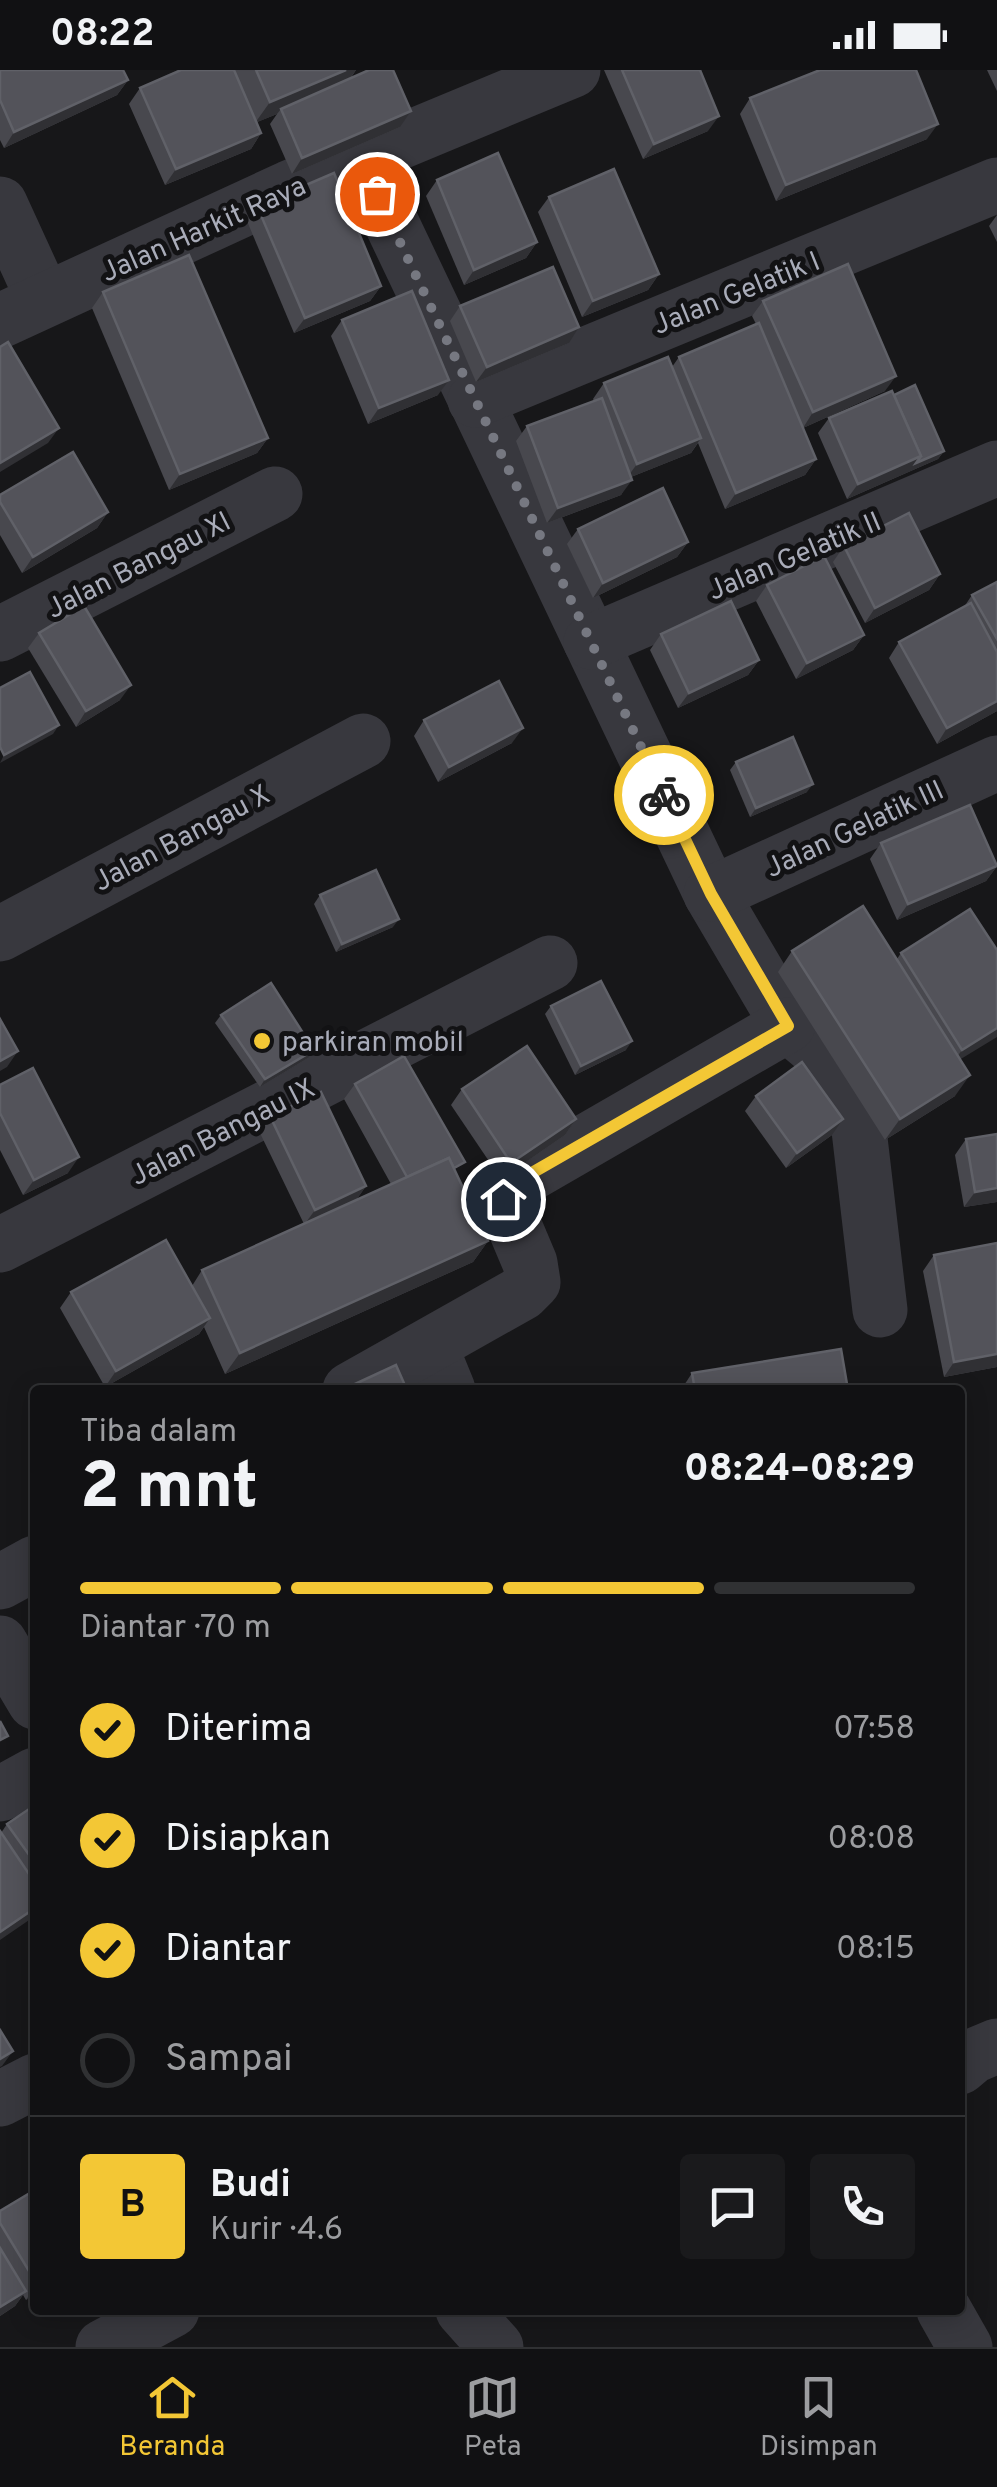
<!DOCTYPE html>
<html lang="id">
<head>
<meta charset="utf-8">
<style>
  :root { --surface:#111113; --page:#1a1a1c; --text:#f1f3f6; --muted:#9c9da0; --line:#303133; --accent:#f3c735 }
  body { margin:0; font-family:Overpass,sans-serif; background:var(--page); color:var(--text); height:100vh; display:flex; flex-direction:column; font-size:38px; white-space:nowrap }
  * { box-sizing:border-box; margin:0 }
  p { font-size:32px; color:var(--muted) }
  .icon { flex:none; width:55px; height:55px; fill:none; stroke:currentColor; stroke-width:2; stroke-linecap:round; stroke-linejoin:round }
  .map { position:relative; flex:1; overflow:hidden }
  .details { position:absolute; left:30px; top:1315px; width:935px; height:930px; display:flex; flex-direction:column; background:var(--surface); border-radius:10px; box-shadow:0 5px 25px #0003,0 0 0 2px var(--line) }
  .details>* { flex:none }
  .pin { position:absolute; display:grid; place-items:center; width:85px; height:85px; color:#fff; margin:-42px; border:5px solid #fff; border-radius:50%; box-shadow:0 2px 10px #0007 }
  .courier { position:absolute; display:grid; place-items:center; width:100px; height:100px; margin:-50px; border:8px solid #f3c735; border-radius:50%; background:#fff; color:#222; box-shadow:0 2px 12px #0007 }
  .summary em { font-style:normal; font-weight:800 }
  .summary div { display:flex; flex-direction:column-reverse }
  .summary { display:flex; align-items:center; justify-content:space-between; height:170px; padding:0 50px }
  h1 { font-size:65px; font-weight:800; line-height:75px }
  .bar { display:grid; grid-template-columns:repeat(4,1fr); gap:15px 10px; align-content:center; height:120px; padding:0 50px }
  .bar i { height:12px; border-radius:8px; background:var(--line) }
  .bar .on { background:var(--accent) }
  .bar p { grid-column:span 4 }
  .line { display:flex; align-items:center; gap:25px; padding:0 50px; border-top:2px solid var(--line) }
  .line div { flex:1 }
  .round { display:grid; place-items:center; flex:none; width:105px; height:105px; border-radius:10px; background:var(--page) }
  ol { padding:0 50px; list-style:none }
  li { display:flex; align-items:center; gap:30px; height:110px }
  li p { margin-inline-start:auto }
  li .icon { padding:10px; border-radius:50%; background:var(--accent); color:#111; stroke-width:4 }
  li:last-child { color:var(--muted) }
  li i { width:55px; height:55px; border:5px solid var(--line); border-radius:50% }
  .status { display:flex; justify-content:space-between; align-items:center; height:70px; padding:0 50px; background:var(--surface); direction:ltr }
  .status svg { height:28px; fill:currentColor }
  .tabs { display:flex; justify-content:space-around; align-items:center; height:140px; border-top:2px solid var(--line); background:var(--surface); font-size:28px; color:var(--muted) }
  .tabs a { display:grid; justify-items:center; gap:5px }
  .tabs .on { color:var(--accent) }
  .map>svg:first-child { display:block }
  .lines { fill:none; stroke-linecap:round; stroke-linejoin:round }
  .street { stroke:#38383e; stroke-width:55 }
  .wall { fill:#48484e }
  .shaded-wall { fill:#303034 }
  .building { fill:#53535a; stroke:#606168; stroke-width:2.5 }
  .done { stroke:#767881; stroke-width:10; stroke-dasharray:0 18 }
  .route { stroke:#f3c735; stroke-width:12 }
  .poi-dot { fill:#f3c735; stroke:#121214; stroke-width:4 }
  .labels { text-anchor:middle; stroke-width:10; stroke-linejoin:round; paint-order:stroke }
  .street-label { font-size:28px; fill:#a9acb9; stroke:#121214 }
  .poi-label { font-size:28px; fill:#a9acb9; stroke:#121214; text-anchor:start }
</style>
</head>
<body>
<div class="status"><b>08:22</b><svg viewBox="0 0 49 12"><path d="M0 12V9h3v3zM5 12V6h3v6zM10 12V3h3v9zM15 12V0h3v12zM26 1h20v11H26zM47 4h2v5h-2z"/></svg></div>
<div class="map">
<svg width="997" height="2277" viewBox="0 0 997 2277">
  <rect width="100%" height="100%" fill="#171719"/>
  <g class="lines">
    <g class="street">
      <path d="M361,89L711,824L788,955L820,982L840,1005L850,1024L859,1060L880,1240"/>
      <path d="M0,134L44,230"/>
      <path d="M0,251L289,118L573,0"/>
      <path d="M475,330L997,115"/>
      <path d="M0,564L275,424"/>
      <path d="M591,572L997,398"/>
      <path d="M711,824L997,693"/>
      <path d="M0,864L363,671"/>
      <path d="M0,1175L550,893"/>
      <path d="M430,1276L448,1320"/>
      <path d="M350,1320L522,1223L533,1212L530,1193L503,1129L509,1116L788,955"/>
      <path d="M0,1512L35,1493"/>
      <path d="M0,1573L35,1632"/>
      <path d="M0,1724L35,1705"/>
      <path d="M960,1997L973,1986L997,1976"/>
      <path d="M0,2029L35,2011"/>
      <path d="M463,2240L496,2277"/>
      <path d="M944,2240L965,2277"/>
      <path d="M103,2277L172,2240"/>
    </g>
  </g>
  <g class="wall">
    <path d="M0,0L128,10L117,25L4,78L0,70Z"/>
    <path d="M181,0H356L350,9L400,57L292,104L270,54L277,44L257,52L261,63L251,79L165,115L129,34L140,18Z"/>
    <path d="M604,0H700L708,61L643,89Z"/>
    <path d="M987,0H997V21Z"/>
    <path d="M750,28L927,69L776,131L740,44Z"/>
    <path d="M437,110L537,172L526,188L464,215L426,126Z"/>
    <path d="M549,127L659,204L648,220L582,247L538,142Z"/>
    <path d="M257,136L381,216L370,231L294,263L247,151Z"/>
    <path d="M997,145V172L989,156Z"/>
    <path d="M103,222L268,368L257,383L169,420L92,238Z"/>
    <path d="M763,231L885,321L803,358L816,389L805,405L725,439L698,373L691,383L631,407L621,425L547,453L516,371L527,356L594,331L593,329L604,313L672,297L679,287L756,254L752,246Z"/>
    <path d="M460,236L569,273L476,312L450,251Z"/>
    <path d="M342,250L438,325L368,354L331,266Z"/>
    <path d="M894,325L944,381L938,389L847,429L818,363L829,348Z"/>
    <path d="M0,425L108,442L97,458L22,503L0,465Z"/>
    <path d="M578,459L688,472L677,487L593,528L567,474Z"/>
    <path d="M844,476L940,504L929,520L865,553L833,492Z"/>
    <path d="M997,512V641L937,674L889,588L899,572L964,537L972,525Z"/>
    <path d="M767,515L864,565L853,580L796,609L756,531Z"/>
    <path d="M39,563L120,630L76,657L28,578Z"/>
    <path d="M661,564L759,590L748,605L678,638L650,580Z"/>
    <path d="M424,650L512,673L438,712L414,666Z"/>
    <path d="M736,692L807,722L750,747L730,700Z"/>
    <path d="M881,773L997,796L986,811L897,850L870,789Z"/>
    <path d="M320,825L393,857L336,882L314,834Z"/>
    <path d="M997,880L960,990L955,1026L885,1070L778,902L792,881L897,889L901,883Z"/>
    <path d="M551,936L626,980L575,1005L545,944Z"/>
    <path d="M221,945L308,988L260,1017L215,953Z"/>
    <path d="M355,1014L457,1104L488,1171L473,1192L225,1304L204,1257L199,1264L105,1317L60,1238L71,1222L192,1216L202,1200L304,1154L259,1061L270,1046L366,1116L356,1130L391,1114L344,1029Z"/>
    <path d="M0,1015L68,1103L23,1125L0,1080Z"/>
    <path d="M462,1019L576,1049L565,1065L501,1109L451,1035Z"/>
    <path d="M756,1026L832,1065L786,1098L745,1041Z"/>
    <path d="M966,1069L997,1132L964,1137L955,1085Z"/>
    <path d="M934,1185L997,1297L944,1307L923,1201Z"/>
    <path d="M692,1303L848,1320H681Z"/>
    <path d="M35,1735V1846L1,1763L7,1754Z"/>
    <path d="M35,2120V2224L26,2230L23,2225L15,2236L0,2246V2141Z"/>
  </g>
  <g class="shaded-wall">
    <path d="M346,0H356L345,15L281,39L277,44L255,53L270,32Z"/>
    <path d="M128,10L117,25L4,78L14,62Z"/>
    <path d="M411,41L400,57L292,104L302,88Z"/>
    <path d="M719,46L708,61L643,89L654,74Z"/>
    <path d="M938,54L927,69L776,131L786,115Z"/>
    <path d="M261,63L251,79L165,115L176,99Z"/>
    <path d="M537,172L526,188L464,215L474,200Z"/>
    <path d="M659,204L648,220L582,247L593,231Z"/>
    <path d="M381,216L370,231L294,263L305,248Z"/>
    <path d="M579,257L569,273L476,312L487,297Z"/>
    <path d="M896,306L885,321L803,358L813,342Z"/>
    <path d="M449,310L438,325L368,354L379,338Z"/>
    <path d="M59,358L48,373L0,402V393Z"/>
    <path d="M268,368L257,383L169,420L180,404Z"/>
    <path d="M701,368L691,383L626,409L637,394Z"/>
    <path d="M944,381L938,389L847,429L858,414L921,386Z"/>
    <path d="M816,389L805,405L725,439L736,423Z"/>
    <path d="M632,410L621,425L547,453L558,438Z"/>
    <path d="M108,442L97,458L22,503L33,487Z"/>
    <path d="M688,472L677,487L593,528L603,513Z"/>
    <path d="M940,504L929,520L865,553L875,538Z"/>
    <path d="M864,565L853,580L796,609L807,593Z"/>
    <path d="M759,590L748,605L678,638L689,623Z"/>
    <path d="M131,615L120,630L76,657L86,641Z"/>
    <path d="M997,631V641L937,674L947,658Z"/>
    <path d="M59,655L53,664L0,693L4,685Z"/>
    <path d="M523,658L512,673L438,712L449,697Z"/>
    <path d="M813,714L807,722L750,747L756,738Z"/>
    <path d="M997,796L986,811L897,850L908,834Z"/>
    <path d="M399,849L393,857L336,882L342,874Z"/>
    <path d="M997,958V967L951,995L962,980Z"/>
    <path d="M632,971L626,980L575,1005L581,996Z"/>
    <path d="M314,980L308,988L260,1017L265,1009Z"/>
    <path d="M18,981L7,997L0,1001V991Z"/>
    <path d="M970,1005L955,1026L885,1070L900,1049Z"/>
    <path d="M576,1049L565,1065L501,1109L511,1093Z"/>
    <path d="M843,1049L832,1065L786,1098L797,1083Z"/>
    <path d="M79,1087L68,1103L23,1125L34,1110Z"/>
    <path d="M366,1116L355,1132L304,1155L315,1140Z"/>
    <path d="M997,1118V1132L964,1137L975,1122Z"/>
    <path d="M488,1171L473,1192L225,1304L240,1283Z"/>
    <path d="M210,1248L199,1264L105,1317L116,1301Z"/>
    <path d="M997,1284V1297L944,1307L954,1292Z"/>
    <path d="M35,1838V1846L0,1870V1862Z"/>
    <path d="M13,1981L2,1996L0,1997V1989Z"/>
    <path d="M35,2217V2224L26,2230Z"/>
    <path d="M26,2221L15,2236L0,2246V2237Z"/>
  </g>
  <g class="building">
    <path d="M0,0H123L128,10L14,62L0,30Z"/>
    <path d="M181,0H234L261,63L176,99L140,18Z"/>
    <path d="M256,0H346L270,32Z"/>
    <path d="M369,0H393L411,41L302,88L281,39Z"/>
    <path d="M622,0H700L719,46L654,74Z"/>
    <path d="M820,0H916L938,54L786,115L750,28Z"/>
    <path d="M498,83L537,172L474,200L437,110Z"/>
    <path d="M614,99L659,204L593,231L549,127Z"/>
    <path d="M334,103L381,216L305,248L257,136Z"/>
    <path d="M189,185L268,368L180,404L103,222Z"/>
    <path d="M848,194L896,306L813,342L763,231Z"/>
    <path d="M553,197L579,257L487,297L460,236Z"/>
    <path d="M412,221L449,310L379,338L342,250Z"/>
    <path d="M759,253L816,389L736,423L679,287Z"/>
    <path d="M8,272L59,358L0,393V277Z"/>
    <path d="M668,287L701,368L637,394L604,313Z"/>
    <path d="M915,315L944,381L916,393L921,386L894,325Z"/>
    <path d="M892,321L921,386L858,414L829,348Z"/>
    <path d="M602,328L632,410L558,438L527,356Z"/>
    <path d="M73,382L108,442L33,487L0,432V425Z"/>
    <path d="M663,418L688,472L603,513L578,459Z"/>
    <path d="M909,443L940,504L875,538L844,476Z"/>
    <path d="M824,486L864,565L807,593L767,515Z"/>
    <path d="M997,512V569L972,525Z"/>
    <path d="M731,531L759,590L689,623L661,564Z"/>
    <path d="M971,533L997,582V631L947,658L899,572Z"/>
    <path d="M84,536L131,615L86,641L39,563Z"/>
    <path d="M30,602L59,655L4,685L0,677V618Z"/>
    <path d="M499,611L523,658L449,697L424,650Z"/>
    <path d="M793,667L813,714L756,738L736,692Z"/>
    <path d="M970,735L997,796L908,834L881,773Z"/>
    <path d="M376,800L399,849L342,874L320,825Z"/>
    <path d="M863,836L970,1005L900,1049L792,881Z"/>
    <path d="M970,839L997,880V958L962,980L901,883Z"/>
    <path d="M601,911L632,971L581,996L551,936Z"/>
    <path d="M271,913L314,980L265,1009L221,945Z"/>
    <path d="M0,949L18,981L0,991Z"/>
    <path d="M527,976L576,1049L511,1093L462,1019Z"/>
    <path d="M404,986L465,1092L454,1098L449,1088L407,1107L355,1014Z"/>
    <path d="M802,992L843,1049L797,1083L756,1026Z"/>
    <path d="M33,998L79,1087L34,1110L0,1043V1015Z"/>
    <path d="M321,1022L366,1116L315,1140L270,1046Z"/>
    <path d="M997,1064V1118L975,1122L966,1069Z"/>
    <path d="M449,1088L488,1171L240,1283L202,1200Z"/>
    <path d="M166,1170L210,1248L116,1301L71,1222Z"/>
    <path d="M997,1173V1284L954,1292L934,1185Z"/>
    <path d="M841,1279L848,1320H695L692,1303Z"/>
    <path d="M396,1295L407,1320H342Z"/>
    <path d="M0,1651L8,1666L0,1670Z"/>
    <path d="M35,1735V1793L7,1754Z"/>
    <path d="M0,1761L35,1813V1838L0,1862Z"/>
    <path d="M0,1960L13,1981L0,1989Z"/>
    <path d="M35,2120V2211L0,2153V2141Z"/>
    <path d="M0,2178L26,2221L0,2237Z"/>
  </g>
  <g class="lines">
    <path class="done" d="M377,124L664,725"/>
    <path class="route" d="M503,1129L509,1116L788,956L711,824L664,725"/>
  </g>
  <circle class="poi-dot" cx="262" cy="971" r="10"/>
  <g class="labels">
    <g class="street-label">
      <text transform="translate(203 158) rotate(-24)" y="10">Jalan Harkit Raya</text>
      <text transform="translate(736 222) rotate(-22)" y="10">Jalan Gelatik I</text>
      <text transform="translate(794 485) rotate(-23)" y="10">Jalan Gelatik II</text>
      <text transform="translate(138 494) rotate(-27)" y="10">Jalan Bangau XI</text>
      <text transform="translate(854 758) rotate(-25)" y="10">Jalan Gelatik III</text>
      <text transform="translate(181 767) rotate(-28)" y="10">Jalan Bangau X</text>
      <text transform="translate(222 1061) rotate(-27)" y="10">Jalan Bangau IX</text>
    </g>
    <g class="poi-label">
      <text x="282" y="981">parkiran mobil</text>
    </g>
  </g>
</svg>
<div class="pin" style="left:377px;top:124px;background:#ea580c"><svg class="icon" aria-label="bag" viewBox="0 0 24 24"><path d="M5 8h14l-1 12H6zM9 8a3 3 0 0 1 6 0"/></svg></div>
<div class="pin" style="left:503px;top:1129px;background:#1f2937"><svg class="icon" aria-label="home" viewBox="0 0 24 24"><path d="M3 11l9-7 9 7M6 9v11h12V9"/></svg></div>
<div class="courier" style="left:664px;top:725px"><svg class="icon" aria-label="bike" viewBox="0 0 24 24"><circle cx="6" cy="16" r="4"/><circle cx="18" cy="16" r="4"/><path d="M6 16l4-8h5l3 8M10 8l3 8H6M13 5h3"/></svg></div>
<section class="details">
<div class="summary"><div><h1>2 mnt</h1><p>Tiba dalam</p></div><em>08:24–08:29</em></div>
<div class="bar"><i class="on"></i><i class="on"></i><i class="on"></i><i></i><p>Diantar · 70 m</p></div>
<ol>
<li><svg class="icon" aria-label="check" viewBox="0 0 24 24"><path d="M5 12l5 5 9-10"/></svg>Diterima<p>07:58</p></li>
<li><svg class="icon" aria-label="check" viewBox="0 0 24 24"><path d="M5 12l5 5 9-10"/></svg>Disiapkan<p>08:08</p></li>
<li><svg class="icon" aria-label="check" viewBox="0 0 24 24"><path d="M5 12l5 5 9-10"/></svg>Diantar<p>08:15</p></li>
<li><i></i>Sampai</li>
</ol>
<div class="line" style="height:180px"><b class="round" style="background:var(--accent);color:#111">B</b><div><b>Budi</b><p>Kurir · 4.6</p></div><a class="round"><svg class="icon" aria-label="chat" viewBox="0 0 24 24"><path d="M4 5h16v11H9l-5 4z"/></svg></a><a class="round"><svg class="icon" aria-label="phone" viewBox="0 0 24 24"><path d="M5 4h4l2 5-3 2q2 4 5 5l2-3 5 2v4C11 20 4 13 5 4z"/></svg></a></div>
</section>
</div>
<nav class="tabs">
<a class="on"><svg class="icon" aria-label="home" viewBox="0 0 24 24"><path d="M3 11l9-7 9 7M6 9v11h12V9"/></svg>Beranda</a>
<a><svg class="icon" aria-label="map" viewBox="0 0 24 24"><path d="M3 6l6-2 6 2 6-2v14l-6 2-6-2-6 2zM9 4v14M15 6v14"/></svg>Peta</a>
<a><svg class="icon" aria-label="saved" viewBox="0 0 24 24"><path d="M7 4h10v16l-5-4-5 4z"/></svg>Disimpan</a>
</nav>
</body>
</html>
